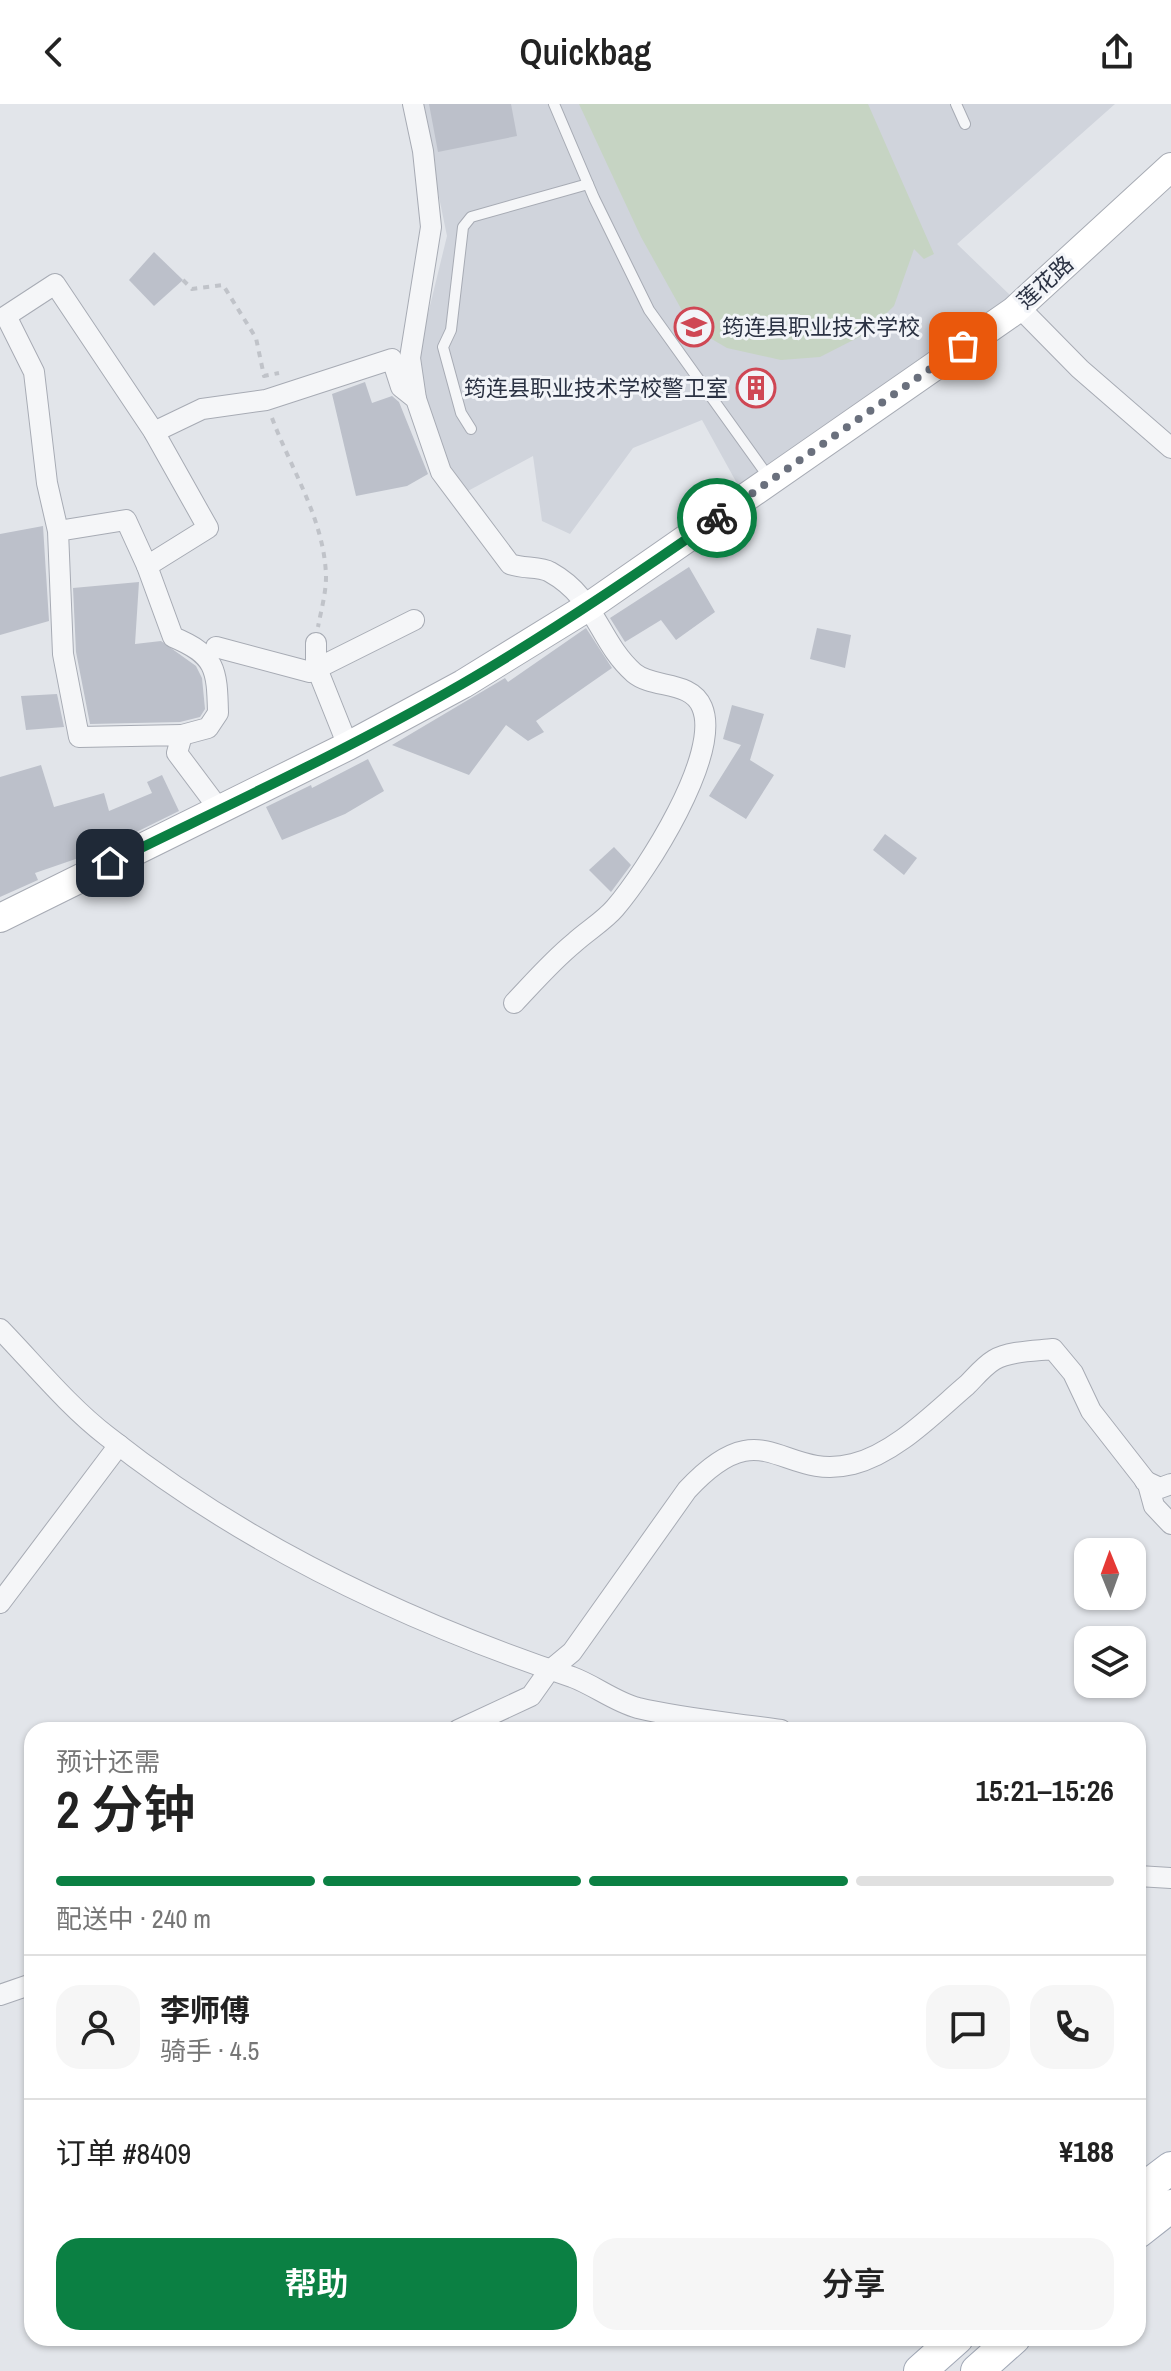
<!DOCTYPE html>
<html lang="zh">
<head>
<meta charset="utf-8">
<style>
  :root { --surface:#fff; --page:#f6f6f6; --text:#222; --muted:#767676; --line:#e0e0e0; --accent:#0b8043 }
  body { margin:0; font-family:"Archivo Narrow","Noto Sans SC",sans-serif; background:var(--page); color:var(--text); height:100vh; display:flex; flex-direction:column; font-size:30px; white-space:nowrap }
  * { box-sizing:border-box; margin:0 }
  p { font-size:26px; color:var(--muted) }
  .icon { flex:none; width:44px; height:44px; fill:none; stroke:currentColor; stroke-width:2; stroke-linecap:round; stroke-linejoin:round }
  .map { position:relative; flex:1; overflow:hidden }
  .drawer { position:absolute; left:24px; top:1618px; width:1122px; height:624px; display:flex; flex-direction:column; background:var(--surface); border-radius:24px; box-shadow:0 2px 6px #0004 }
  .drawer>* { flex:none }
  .needle { width:52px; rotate:359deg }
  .tools { position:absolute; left:1074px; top:1434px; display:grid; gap:16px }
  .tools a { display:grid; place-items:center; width:72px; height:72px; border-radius:16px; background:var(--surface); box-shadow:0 2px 6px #0004; font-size:40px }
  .pin { position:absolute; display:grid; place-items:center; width:68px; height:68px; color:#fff; margin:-34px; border-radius:16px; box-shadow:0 4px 12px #0006 }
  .courier { position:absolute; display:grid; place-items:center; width:80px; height:80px; margin:-40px; border:6px solid #0b8043; border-radius:50%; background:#fff; color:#222; box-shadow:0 2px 10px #0007 }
  .overview em { font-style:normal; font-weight:600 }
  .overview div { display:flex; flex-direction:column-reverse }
  .overview { display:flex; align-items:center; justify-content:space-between; height:136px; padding:0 32px }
  h1 { font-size:52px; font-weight:600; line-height:60px }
  .bar { display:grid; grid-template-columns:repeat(4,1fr); gap:12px 8px; align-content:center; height:96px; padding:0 32px }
  .bar i { height:10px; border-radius:6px; background:var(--line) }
  .bar .active { background:var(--accent) }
  .bar p { grid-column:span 4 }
  .line { display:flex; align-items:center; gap:20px; padding:0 32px; border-top:2px solid var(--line) }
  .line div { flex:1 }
  .round { display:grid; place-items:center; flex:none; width:84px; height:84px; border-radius:24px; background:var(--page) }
  .action { display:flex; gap:16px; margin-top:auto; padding:16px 32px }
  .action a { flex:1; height:92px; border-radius:24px; background:var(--accent); color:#fff; font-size:32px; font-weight:600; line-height:92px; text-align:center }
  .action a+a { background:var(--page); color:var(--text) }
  header { display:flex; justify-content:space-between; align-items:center; height:104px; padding:0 32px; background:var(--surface); font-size:36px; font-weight:600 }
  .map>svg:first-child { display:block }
  .built { fill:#d0d4dc }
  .green { fill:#c6d4c3 }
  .building { fill:#bcc0ca }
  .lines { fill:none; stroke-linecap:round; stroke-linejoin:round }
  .service-casing { stroke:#a7abb4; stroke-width:12 }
  .minor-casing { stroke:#a7abb4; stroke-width:22 }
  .secondary-casing { stroke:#a7abb4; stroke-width:30 }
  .primary-casing { stroke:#a1a8b6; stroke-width:34 }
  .path { stroke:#c0c3c9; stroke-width:4; stroke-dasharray:6 6; stroke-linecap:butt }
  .service { stroke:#f5f6f8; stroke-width:10 }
  .minor { stroke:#f5f6f8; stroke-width:20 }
  .secondary { stroke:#fff; stroke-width:28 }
  .primary { stroke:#fff; stroke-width:32 }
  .done { stroke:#6a707d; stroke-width:8; stroke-dasharray:0 14.4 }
  .route { stroke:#0b8043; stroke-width:10 }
  .labels { text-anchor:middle; stroke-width:6; stroke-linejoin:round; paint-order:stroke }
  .street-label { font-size:22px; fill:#2a3142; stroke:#f2f4f8 }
  .poi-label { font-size:22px; fill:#2a3142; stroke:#f2f4f8; text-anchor:start }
</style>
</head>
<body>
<header><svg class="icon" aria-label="back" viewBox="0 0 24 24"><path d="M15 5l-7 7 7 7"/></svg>Quickbag<svg class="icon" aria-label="share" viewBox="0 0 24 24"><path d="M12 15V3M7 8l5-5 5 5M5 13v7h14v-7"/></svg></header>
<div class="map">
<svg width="1171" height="2267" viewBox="0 0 1171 2267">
  <rect width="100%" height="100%" fill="#e2e5ea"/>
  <path class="built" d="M420,0H1115L957,140L1011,192L739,383L702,316L633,344L570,430L542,417L533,352L466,388L444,357L424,293L418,251L447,132Z"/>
  <path class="green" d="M579,0H868L934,150L924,155L914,145L894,202L865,230L820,253L781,256L727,244L698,227L684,210L641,133Z"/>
  <g class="building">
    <path d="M429,0H511L517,32L438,48Z"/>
    <path d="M154,148L183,176L154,202L129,176Z"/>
    <path d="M365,278L372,299L392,292L399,298L428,370L407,382L356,392L332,290Z"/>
    <path d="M43,422L49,517L0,531V430Z"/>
    <path d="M689,463L715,508L676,536L661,516L625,538L610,514Z"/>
    <path d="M139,478L135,540L161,537L196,562L202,574L205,605L200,613L180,618L90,620L76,548L73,484Z"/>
    <path d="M586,524L612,564L536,617L544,628L528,637L506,621L469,671L392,641L505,574L508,578Z"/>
    <path d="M817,524L851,531L845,564L810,555Z"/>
    <path d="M57,590L64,623L26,626L21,592Z"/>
    <path d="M732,601L764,610L750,656L774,671L746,715L709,692L741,641L723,635Z"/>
    <path d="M368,655L384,687L345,710L282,736L266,703L311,681L312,684Z"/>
    <path d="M41,661L54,703L104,689L109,707L152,689L147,678L162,671L179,707L96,748L35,769L38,776L0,793V673Z"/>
    <path d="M885,730L917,754L904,771L873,746Z"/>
    <path d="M614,743L631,761L611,788L589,766Z"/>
  </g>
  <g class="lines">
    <g class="service-casing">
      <g id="service">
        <path d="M554,0L594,94L649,206L770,375"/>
        <path d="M956,0L965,20"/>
        <path d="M471,325L461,309L443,243L451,226L463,123L471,113L588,80"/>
      </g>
    </g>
    <g class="minor-casing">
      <g id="minor">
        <path d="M413,0L423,47L431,123L410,254L416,295"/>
        <path d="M1019,203L1080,265L1171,344"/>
        <path d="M154,328L202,305L266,296L392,255L401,283L416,295L441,368L510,460C522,465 540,462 550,468C597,494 598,537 634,569C653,585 691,576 702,603C722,650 646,768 615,804C604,817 587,827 574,839C552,857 533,879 514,899"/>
        <path d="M58,427L126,416L147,462L208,424L154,328L55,180L6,212L34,268L47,379L58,427L63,550L79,633L182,631L177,649L219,705"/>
        <path d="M147,462L173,533C216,551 217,565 218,609L208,624L182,631"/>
        <path d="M316,539V562L348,642"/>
        <path d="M216,543L310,568L414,516"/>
        <path d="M0,1225C34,1260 68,1302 107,1332C243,1440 408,1518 572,1573C594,1581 615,1598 638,1604C685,1615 734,1619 781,1626"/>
        <path d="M1145,1377L1160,1384L1171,1380"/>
        <path d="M0,1499L119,1341"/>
        <path d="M458,1626L531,1592L548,1568L572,1548L687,1386C764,1303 780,1378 853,1360C896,1349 934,1309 967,1281C975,1273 984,1262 994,1256C1009,1247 1036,1247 1053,1245L1073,1269L1091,1307L1148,1380L1154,1402L1171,1420"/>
        <path d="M1138,1772L1171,1774"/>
        <path d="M0,1891L32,1880"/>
      </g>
    </g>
    <g class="secondary-casing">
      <path id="secondary" d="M0,814L348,642L463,580L591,501L1014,207L1171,63"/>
    </g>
    <g class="primary-casing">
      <g id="primary">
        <path d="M1138,2089L1171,2064"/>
        <path d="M1138,2128L1171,2102"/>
        <path d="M920,2267L957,2234"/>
        <path d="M977,2267L1014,2234"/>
      </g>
    </g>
    <g class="path">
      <path d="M183,176L192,185L223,181L256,234L264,272L279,269"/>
      <path d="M272,314C291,365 325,417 326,473C326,489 321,507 318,523"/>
    </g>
    <use href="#service" class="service"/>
    <use href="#minor" class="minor"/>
    <use href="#secondary" class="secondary"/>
    <use href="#primary" class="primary"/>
  </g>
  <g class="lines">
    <path class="done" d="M717,414L963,242"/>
    <path class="route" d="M110,759C228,701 348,646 462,580C550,529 634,472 717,414"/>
  </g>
  <defs>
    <g id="school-ring" transform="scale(2)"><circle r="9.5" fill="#f2f4f8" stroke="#cf4754" stroke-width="1.5"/><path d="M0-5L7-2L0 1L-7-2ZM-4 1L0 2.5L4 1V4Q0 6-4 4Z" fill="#cf4754"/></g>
    <g id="building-ring" transform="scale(2)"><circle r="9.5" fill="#f2f4f8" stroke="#cf4754" stroke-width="1.5"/><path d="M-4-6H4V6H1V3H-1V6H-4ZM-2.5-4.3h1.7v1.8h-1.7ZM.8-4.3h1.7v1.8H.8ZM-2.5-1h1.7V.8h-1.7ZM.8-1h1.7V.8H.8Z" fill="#cf4754"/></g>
  </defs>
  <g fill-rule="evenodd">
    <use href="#school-ring" x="694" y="223"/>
    <use href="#building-ring" x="756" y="284"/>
  </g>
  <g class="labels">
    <g class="street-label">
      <text transform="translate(1045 178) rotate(-42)" y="8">莲花路</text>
    </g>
    <g class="poi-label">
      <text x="722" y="231">筠连县职业技术学校</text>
      <text x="728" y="292" text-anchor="end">筠连县职业技术学校警卫室</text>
    </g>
  </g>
</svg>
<div class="tools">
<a><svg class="needle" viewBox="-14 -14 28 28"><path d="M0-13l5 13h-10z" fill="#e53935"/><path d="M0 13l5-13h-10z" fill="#767676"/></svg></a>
<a><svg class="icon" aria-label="layers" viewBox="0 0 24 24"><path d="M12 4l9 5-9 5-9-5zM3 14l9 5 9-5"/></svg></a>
</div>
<div class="pin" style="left:963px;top:242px;background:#ea580c"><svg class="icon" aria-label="bag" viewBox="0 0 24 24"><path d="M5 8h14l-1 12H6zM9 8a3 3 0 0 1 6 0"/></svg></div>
<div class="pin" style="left:110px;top:759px;background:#1f2937"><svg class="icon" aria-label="home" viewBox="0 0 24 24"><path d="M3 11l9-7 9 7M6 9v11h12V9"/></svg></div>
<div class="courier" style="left:717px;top:414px"><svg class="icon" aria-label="bike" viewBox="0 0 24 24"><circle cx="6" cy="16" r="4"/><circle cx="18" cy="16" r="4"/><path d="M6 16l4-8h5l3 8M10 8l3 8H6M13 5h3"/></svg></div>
<section class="drawer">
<div class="overview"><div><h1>2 分钟</h1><p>预计还需</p></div><em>15:21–15:26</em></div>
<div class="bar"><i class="active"></i><i class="active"></i><i class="active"></i><i></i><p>配送中 · 240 m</p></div>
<div class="line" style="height:144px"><a class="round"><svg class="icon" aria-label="person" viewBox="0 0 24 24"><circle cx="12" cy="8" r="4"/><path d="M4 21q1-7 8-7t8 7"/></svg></a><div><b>李师傅</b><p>骑手 · 4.5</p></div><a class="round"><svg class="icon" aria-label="chat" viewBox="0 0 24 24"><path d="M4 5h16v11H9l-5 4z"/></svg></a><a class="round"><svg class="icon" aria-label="phone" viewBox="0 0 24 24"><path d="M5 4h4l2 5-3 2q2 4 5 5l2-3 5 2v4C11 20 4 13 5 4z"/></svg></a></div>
<div class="line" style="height:104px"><div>订单 #8409</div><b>¥188</b></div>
<div class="action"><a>帮助</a><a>分享</a></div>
</section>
</div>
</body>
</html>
